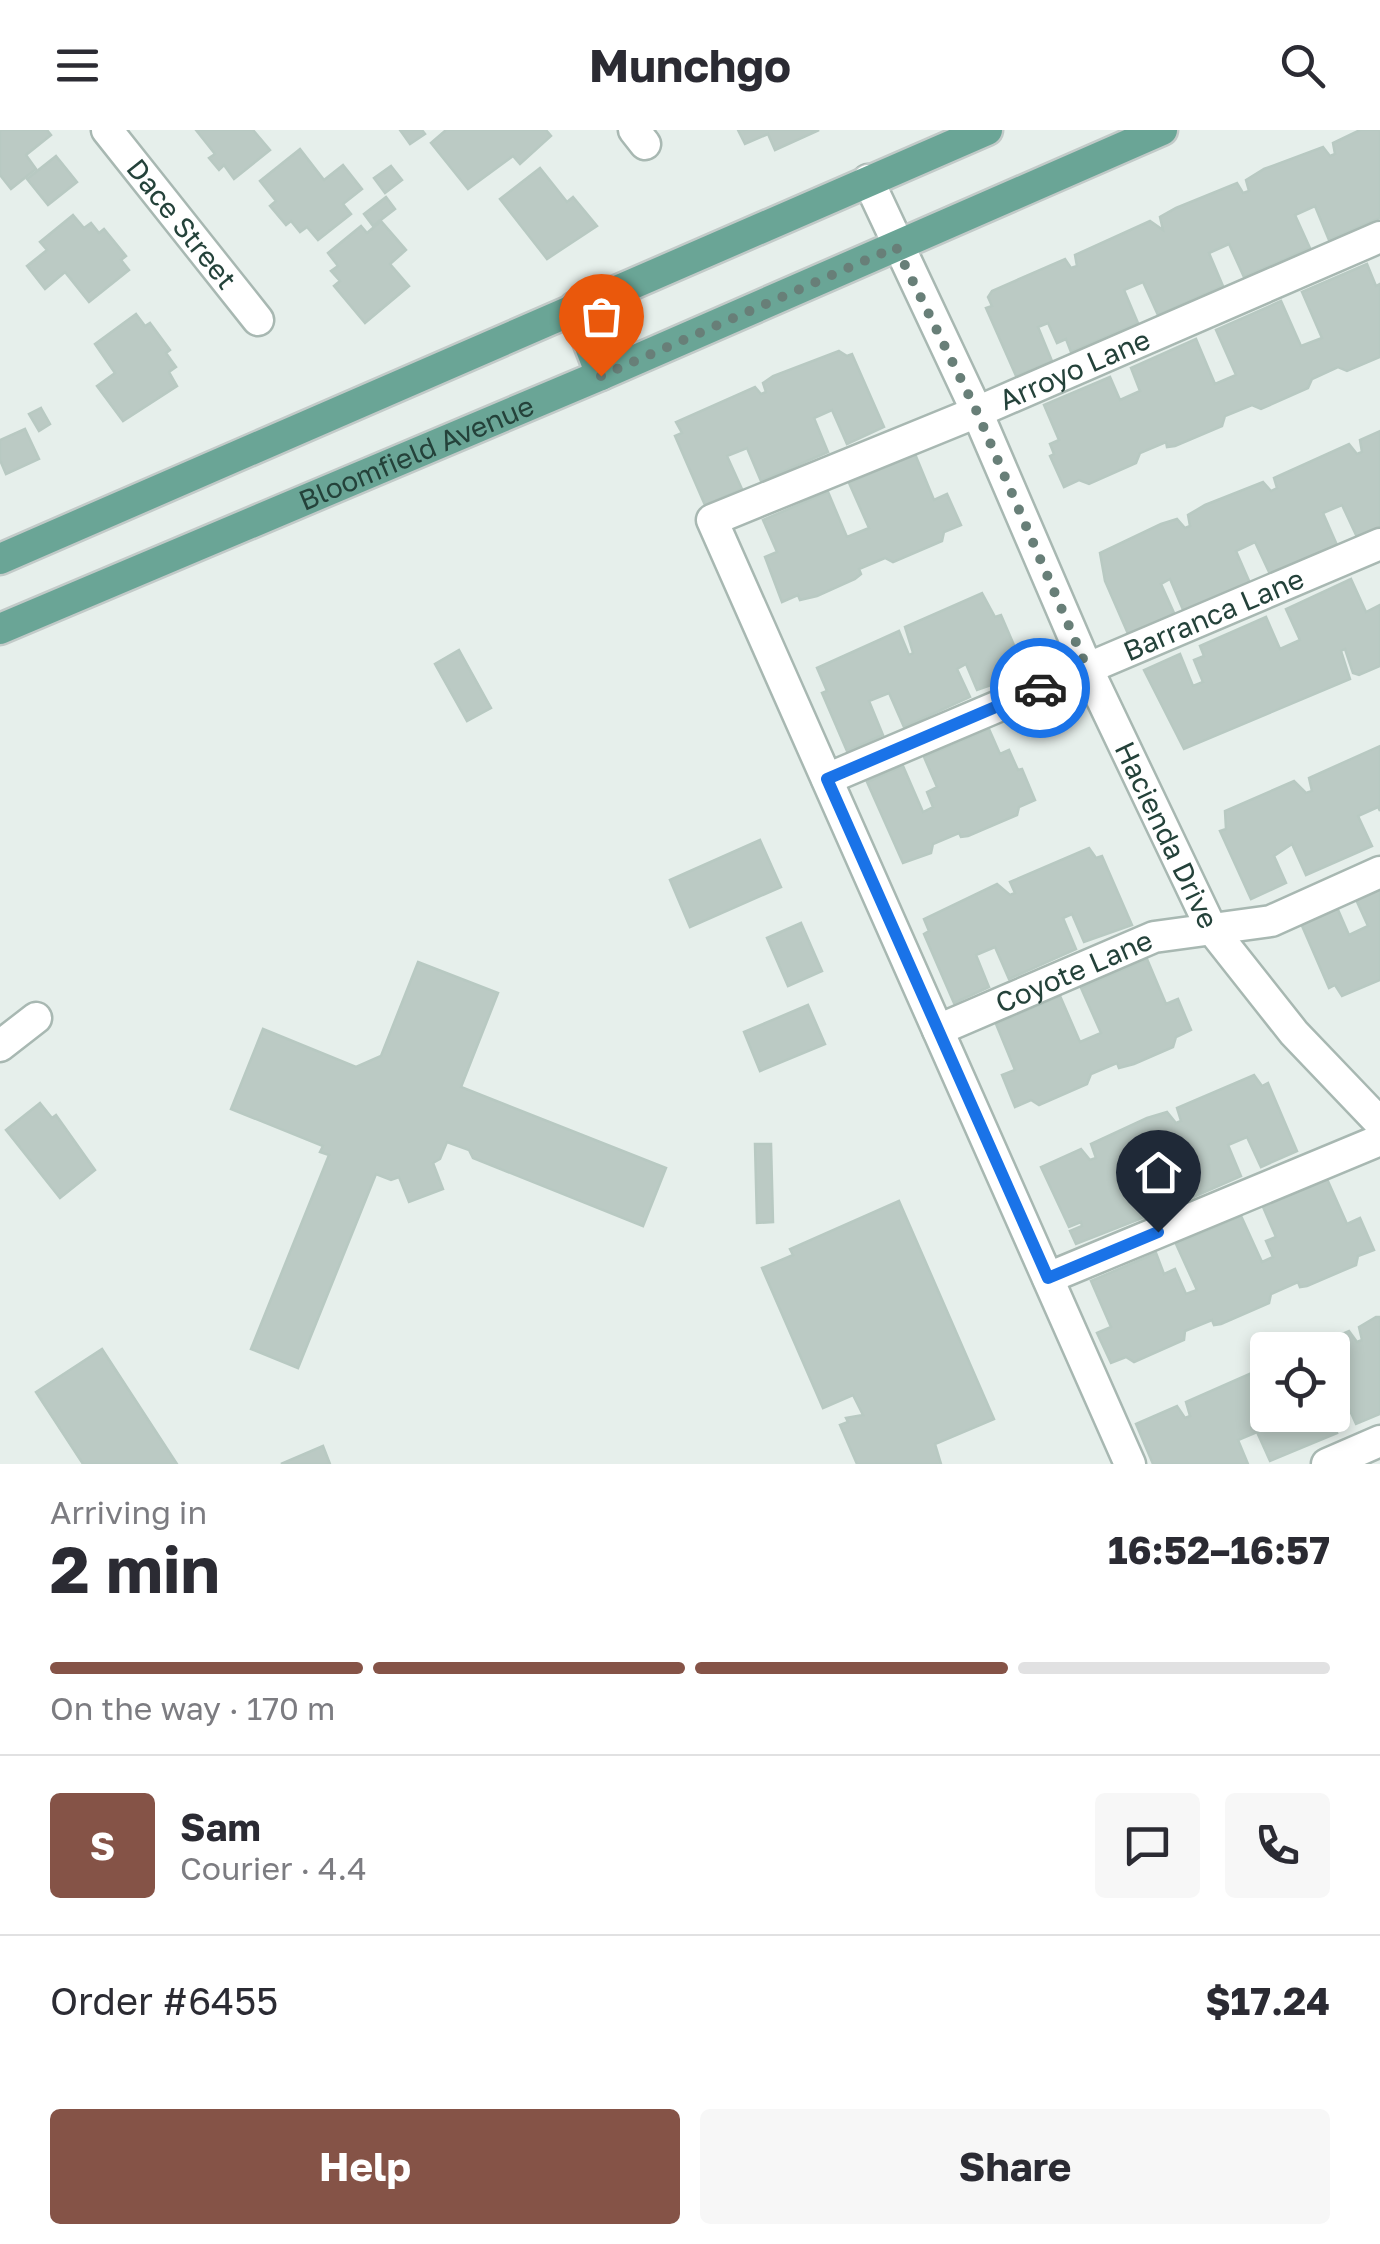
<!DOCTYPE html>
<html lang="en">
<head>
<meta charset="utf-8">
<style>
  :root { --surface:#fff; --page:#f7f7f7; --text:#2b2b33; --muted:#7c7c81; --line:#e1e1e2; --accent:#855347 }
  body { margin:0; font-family:"Golos Text",sans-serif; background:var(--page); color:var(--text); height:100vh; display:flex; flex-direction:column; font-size:38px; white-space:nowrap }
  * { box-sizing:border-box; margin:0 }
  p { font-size:32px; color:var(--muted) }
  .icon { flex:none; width:55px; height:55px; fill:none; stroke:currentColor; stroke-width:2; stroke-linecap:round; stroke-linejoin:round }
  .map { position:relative; height:1334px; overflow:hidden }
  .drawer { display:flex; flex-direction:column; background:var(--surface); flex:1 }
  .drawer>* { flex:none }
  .buttons { position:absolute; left:1250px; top:1202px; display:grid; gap:20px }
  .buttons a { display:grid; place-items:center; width:100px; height:100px; border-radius:10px; background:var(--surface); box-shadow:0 5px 15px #0003; font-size:50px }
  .pin { position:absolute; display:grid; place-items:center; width:85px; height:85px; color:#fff; margin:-102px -42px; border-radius:50% 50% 50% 0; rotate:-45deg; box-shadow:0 0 10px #0007 }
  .pin .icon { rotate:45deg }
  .courier { position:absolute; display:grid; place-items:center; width:100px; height:100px; margin:-50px; border:8px solid #1a73e8; border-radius:50%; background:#fff; color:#222; box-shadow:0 2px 12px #0007 }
  .headline em { font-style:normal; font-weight:700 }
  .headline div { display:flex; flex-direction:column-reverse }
  .headline { display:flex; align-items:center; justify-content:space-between; height:170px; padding:0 50px }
  h1 { font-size:65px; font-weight:700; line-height:75px }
  .bar { display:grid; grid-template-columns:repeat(4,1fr); gap:15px 10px; align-content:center; height:120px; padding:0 50px }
  .bar i { height:12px; border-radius:8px; background:var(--line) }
  .bar .selected { background:var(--accent) }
  .bar p { grid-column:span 4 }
  .line { display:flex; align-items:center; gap:25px; padding:0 50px; border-top:2px solid var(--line) }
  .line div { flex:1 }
  .round { display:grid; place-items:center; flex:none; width:105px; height:105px; border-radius:10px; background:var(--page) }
  .primary-button { display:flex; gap:20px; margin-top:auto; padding:20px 50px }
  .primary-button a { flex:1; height:115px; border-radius:10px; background:var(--accent); color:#fff; font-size:40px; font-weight:700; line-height:115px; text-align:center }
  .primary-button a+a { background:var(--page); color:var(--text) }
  header { display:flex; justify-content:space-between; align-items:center; height:130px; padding:0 50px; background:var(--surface); font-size:45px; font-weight:700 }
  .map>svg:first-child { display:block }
  .building { fill:#bbcac4; stroke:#b8c9c2; stroke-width:2.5 }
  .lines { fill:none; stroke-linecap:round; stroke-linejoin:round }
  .minor-casing { stroke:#a8b8b2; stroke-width:35 }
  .major-casing { stroke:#c2cac8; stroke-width:35 }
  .minor { stroke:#fff; stroke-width:30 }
  .major { stroke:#6aa596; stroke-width:30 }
  .done { stroke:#687f78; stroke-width:10; stroke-dasharray:0 18 }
  .route { stroke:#1a73e8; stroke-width:12 }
  .labels { text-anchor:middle; stroke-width:9; stroke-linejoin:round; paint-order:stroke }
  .street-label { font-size:28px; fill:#24423a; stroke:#f7fbf9 }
</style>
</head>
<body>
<header><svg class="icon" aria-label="menu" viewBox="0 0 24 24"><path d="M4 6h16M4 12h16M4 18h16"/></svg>Munchgo<svg class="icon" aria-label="search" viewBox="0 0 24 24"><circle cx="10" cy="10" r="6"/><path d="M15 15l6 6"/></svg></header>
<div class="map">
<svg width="1380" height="1334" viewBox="0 0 1380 1334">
  <rect width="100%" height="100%" fill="#e6efeb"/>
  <g class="building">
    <path d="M0,0H47L51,5L26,25L36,39L11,59L0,45Z"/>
    <path d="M196,0H253L270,20L234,49L224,35L219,40L209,28L215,24Z"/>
    <path d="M400,0H422L425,4L410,14Z"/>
    <path d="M546,0L551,6L520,34L513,26L468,59L431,13L446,0Z"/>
    <path d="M738,0H819L775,20L768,4L745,14Z"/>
    <path d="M1360,0H1380V88L1329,110L1315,76L1295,85L1310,118L1244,147L1229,114L1209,123L1223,156L1158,185L1143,152L1124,160L1138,193L1071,222L1066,209L1057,213L1048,193L1038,197L1052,231L1016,246L986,178L992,176L988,167L992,161L1065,129L1071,138L1077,136L1075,125L1150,91L1163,100L1160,87L1176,78L1237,53L1243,63L1249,61L1246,50L1264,39L1323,17L1330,26L1335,24L1333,13Z"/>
    <path d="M300,19L324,50L343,35L362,59L343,74L351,84L318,110L307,97L300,102L291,91L286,95L270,76L276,71L260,51Z"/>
    <path d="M56,26L77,52L48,75L27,49Z"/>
    <path d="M391,36L402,50L385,63L374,48Z"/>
    <path d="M540,38L567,72L573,67L597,96L547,129L500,69Z"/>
    <path d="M386,67L395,79L373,96L364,84Z"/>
    <path d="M73,85L84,98L91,93L99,103L104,99L126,126L121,130L129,140L89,172L65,142L45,159L27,136L47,120L40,112Z"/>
    <path d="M381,91L406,120L390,134L409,156L365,193L334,156L340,151L331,141L338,136L328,123L361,96L367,103Z"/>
    <path d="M1367,134L1376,156L1380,154V227L1347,241L1338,237L1312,249L1308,258L1261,279L1252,275L1225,286L1222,296L1175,316L1167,317L1166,312L1140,323L1136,333L1089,354L1079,350L1064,357L1050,326L1054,324L1050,314L1059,310L1044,275L1110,247L1120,270L1140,261L1131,238L1196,209L1215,254L1236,245L1216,200L1281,171L1301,216L1322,208L1302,162Z"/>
    <path d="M136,184L145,196L150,193L170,220L166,223L176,237L169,242L177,256L123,291L97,256L115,243L95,214Z"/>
    <path d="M839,221L847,226L852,224L884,297L847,314L832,280L814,288L828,322L761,351L747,318L727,326L742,359L705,375L675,306L682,303L676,292L755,257L761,264L766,262L763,253L773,246Z"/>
    <path d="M41,278L50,294L39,301L29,284Z"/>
    <path d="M25,299L39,329L6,344L0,330V310Z"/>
    <path d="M1380,301V397L1357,407L1342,375L1323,383L1337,415L1270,444L1255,412L1236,421L1250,453L1184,482L1170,449L1161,454L1174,483L1129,506L1105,451L1100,423L1161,394L1177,389L1185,398L1190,396L1188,385L1205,375L1263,352L1271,361L1277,358L1274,348L1349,314L1357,324L1362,322L1360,310Z"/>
    <path d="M915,324L934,370L947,364L961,395L944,402L942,411L893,432L885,428L859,439L861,444L855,449L817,466L800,470L798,465L782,472L765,427L777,422L763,390L828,362L847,407L869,398L849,353Z"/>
    <path d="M1351,449L1366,482L1380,475V536L1359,545L1353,543L1345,519L1341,521L1350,549L1184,619L1144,540L1180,524L1193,556L1203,552L1194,530L1204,526L1200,516L1266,487L1280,519L1300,510L1286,479Z"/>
    <path d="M982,463L995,487L1001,485L1026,543L977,560L966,534L957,539L970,567L904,597L889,563L869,571L883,605L847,621L822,563L827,561L817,538L899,501L909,525L913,523L905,497Z"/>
    <path d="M459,520L491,578L467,591L435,534Z"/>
    <path d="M989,599L1000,624L1009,620L1018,640L1022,639L1035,670L1019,677L1017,685L968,706L961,707L959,703L933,714L931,723L903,733L867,652L903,636L923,682L933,677L927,662L937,657L924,627Z"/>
    <path d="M1380,616V681L1378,677L1358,686L1372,716L1306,745L1292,714L1274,726L1286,753L1251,769L1220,701L1226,699L1225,681L1294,651L1306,663L1312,661L1309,648Z"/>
    <path d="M760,710L781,757L690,797L670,750Z"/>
    <path d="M1089,718L1096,728L1102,726L1132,795L1084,812L1072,784L1063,788L1076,819L1009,849L995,817L976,825L989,857L954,873L924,804L929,801L924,789L997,754L1010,765L1015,763L1010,752Z"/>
    <path d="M1380,753V850L1342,866L1335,855L1329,858L1299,789L1335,773L1349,805L1368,796L1354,765Z"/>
    <path d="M801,793L822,841L788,856L767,808Z"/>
    <path d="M1147,829L1166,874L1178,869L1191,900L1176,907L1173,917L1134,934L1119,938L1117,933L1091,944L1087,954L1039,975L1031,970L1015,977L1002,945L1015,940L996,894L1060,866L1080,912L1101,903L1081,858Z"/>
    <path d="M418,832L498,863L461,957L666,1038L643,1096L473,1028L469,1020L447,1012L440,1029L433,1033L443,1059L409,1072L399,1047L391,1050L376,1044L298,1238L251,1219L329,1025L320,1022L323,1016L231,979L263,899L356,937L381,926Z"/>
    <path d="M808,875L825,914L760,941L744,902Z"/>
    <path d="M1254,945L1262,956L1268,953L1297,1021L1261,1037L1247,1007L1228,1015L1241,1046L1175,1075L1162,1044L1143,1052L1155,1083L1076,1114L1070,1101L1082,1096L1081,1092L1069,1097L1041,1037L1081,1019L1090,1030L1096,1028L1091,1014L1147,988L1167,982L1176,993L1181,991L1177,978Z"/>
    <path d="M40,973L52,988L56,985L95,1040L60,1068L6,1000Z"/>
    <path d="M755,1014H771L773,1092L757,1093Z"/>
    <path d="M1327,1049L1347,1094L1360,1088L1374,1120L1358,1126L1356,1135L1307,1156L1300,1157L1298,1152L1271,1164L1269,1173L1221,1194L1214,1195L1212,1190L1185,1201L1184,1210L1134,1232L1126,1227L1111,1233L1097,1203L1111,1197L1091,1151L1156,1123L1164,1144L1175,1139L1186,1164L1197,1160L1176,1114L1241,1086L1262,1132L1273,1127L1266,1111L1276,1107L1263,1077Z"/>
    <path d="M899,1071L994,1289L935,1314L941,1334H857L840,1295L848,1292L846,1288L863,1285L853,1265L823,1278L762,1138L793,1125L790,1119Z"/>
    <path d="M1376,1187H1380V1284L1356,1294L1343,1265L1332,1269V1220H1305L1349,1201L1357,1212L1362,1210L1359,1197Z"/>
    <path d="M102,1219L177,1334H83L36,1262Z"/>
    <path d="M1263,1238L1268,1243V1285H1329L1337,1303L1270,1331L1257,1302L1238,1310L1248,1334H1153L1136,1294L1177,1276L1185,1288L1190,1286L1186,1272Z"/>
    <path d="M323,1316L330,1334H281Z"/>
  </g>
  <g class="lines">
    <g class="minor-casing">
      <g id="minor">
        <path id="s1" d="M107,0L258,190"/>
        <path d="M634,0L645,14"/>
        <path id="s2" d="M868,50L977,282L1087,538L1211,798L1294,903L1380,993"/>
        <path id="s3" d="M827,649L1380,414"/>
        <path id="s4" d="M938,900L1154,807L1271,791L1380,742"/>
        <path d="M0,916L36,888"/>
        <path d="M1048,1148L1380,1010"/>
        <path id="s5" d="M1130,1334L712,390L977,282L1380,107"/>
        <path d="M1327,1334L1380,1311"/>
      </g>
    </g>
    <g class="major-casing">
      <g id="major">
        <path d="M575,177L601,245"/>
        <path d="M0,429L987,0"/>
        <path id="s6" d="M0,499L601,245L1162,0"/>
      </g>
    </g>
    <use href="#minor" class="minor"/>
    <use href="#major" class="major"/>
  </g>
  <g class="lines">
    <path class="done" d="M601,246L896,117L977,282L1087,538L1040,558"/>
    <path class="route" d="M1040,558L827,649L1048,1148L1158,1102"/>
  </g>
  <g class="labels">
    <g class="street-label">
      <text dy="10" stroke="none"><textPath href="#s1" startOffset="120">Dace Street</textPath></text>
      <text dy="10" stroke="none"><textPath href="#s5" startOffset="1425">Arroyo Lane</textPath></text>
      <text dy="10" stroke="none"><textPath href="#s6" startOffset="452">Bloomfield Avenue</textPath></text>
      <text dy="10" stroke="none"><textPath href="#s3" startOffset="420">Barranca Lane</textPath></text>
      <text dy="10" stroke="none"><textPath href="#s2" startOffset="720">Hacienda Drive</textPath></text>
      <text dy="10" stroke="none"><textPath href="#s4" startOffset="148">Coyote Lane</textPath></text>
    </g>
  </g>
</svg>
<div class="buttons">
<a><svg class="icon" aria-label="locate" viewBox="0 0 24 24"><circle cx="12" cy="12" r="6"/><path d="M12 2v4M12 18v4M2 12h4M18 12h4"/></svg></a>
</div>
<div class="pin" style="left:601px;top:246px;background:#ea580c"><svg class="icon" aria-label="bag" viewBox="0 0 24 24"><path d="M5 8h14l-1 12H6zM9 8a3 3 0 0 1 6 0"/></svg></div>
<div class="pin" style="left:1158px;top:1102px;background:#1f2937"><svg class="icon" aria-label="home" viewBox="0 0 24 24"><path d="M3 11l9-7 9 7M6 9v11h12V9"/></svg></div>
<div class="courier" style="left:1040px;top:558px"><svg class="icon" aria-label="car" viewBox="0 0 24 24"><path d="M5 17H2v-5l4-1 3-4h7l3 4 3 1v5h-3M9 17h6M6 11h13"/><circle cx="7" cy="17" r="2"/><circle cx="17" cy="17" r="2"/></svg></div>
</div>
<section class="drawer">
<div class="headline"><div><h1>2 min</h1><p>Arriving in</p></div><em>16:52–16:57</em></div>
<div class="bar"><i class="selected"></i><i class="selected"></i><i class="selected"></i><i></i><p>On the way · 170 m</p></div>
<div class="line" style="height:180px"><b class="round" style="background:var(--accent);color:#fff">S</b><div><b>Sam</b><p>Courier · 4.4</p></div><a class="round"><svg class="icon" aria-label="chat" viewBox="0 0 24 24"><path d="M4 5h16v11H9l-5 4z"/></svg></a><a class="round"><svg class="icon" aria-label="phone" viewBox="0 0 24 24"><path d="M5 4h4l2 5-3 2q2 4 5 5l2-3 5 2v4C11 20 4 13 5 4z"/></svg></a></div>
<div class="line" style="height:130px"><div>Order #6455</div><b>$17.24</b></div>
<div class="primary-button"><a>Help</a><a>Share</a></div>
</section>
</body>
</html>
